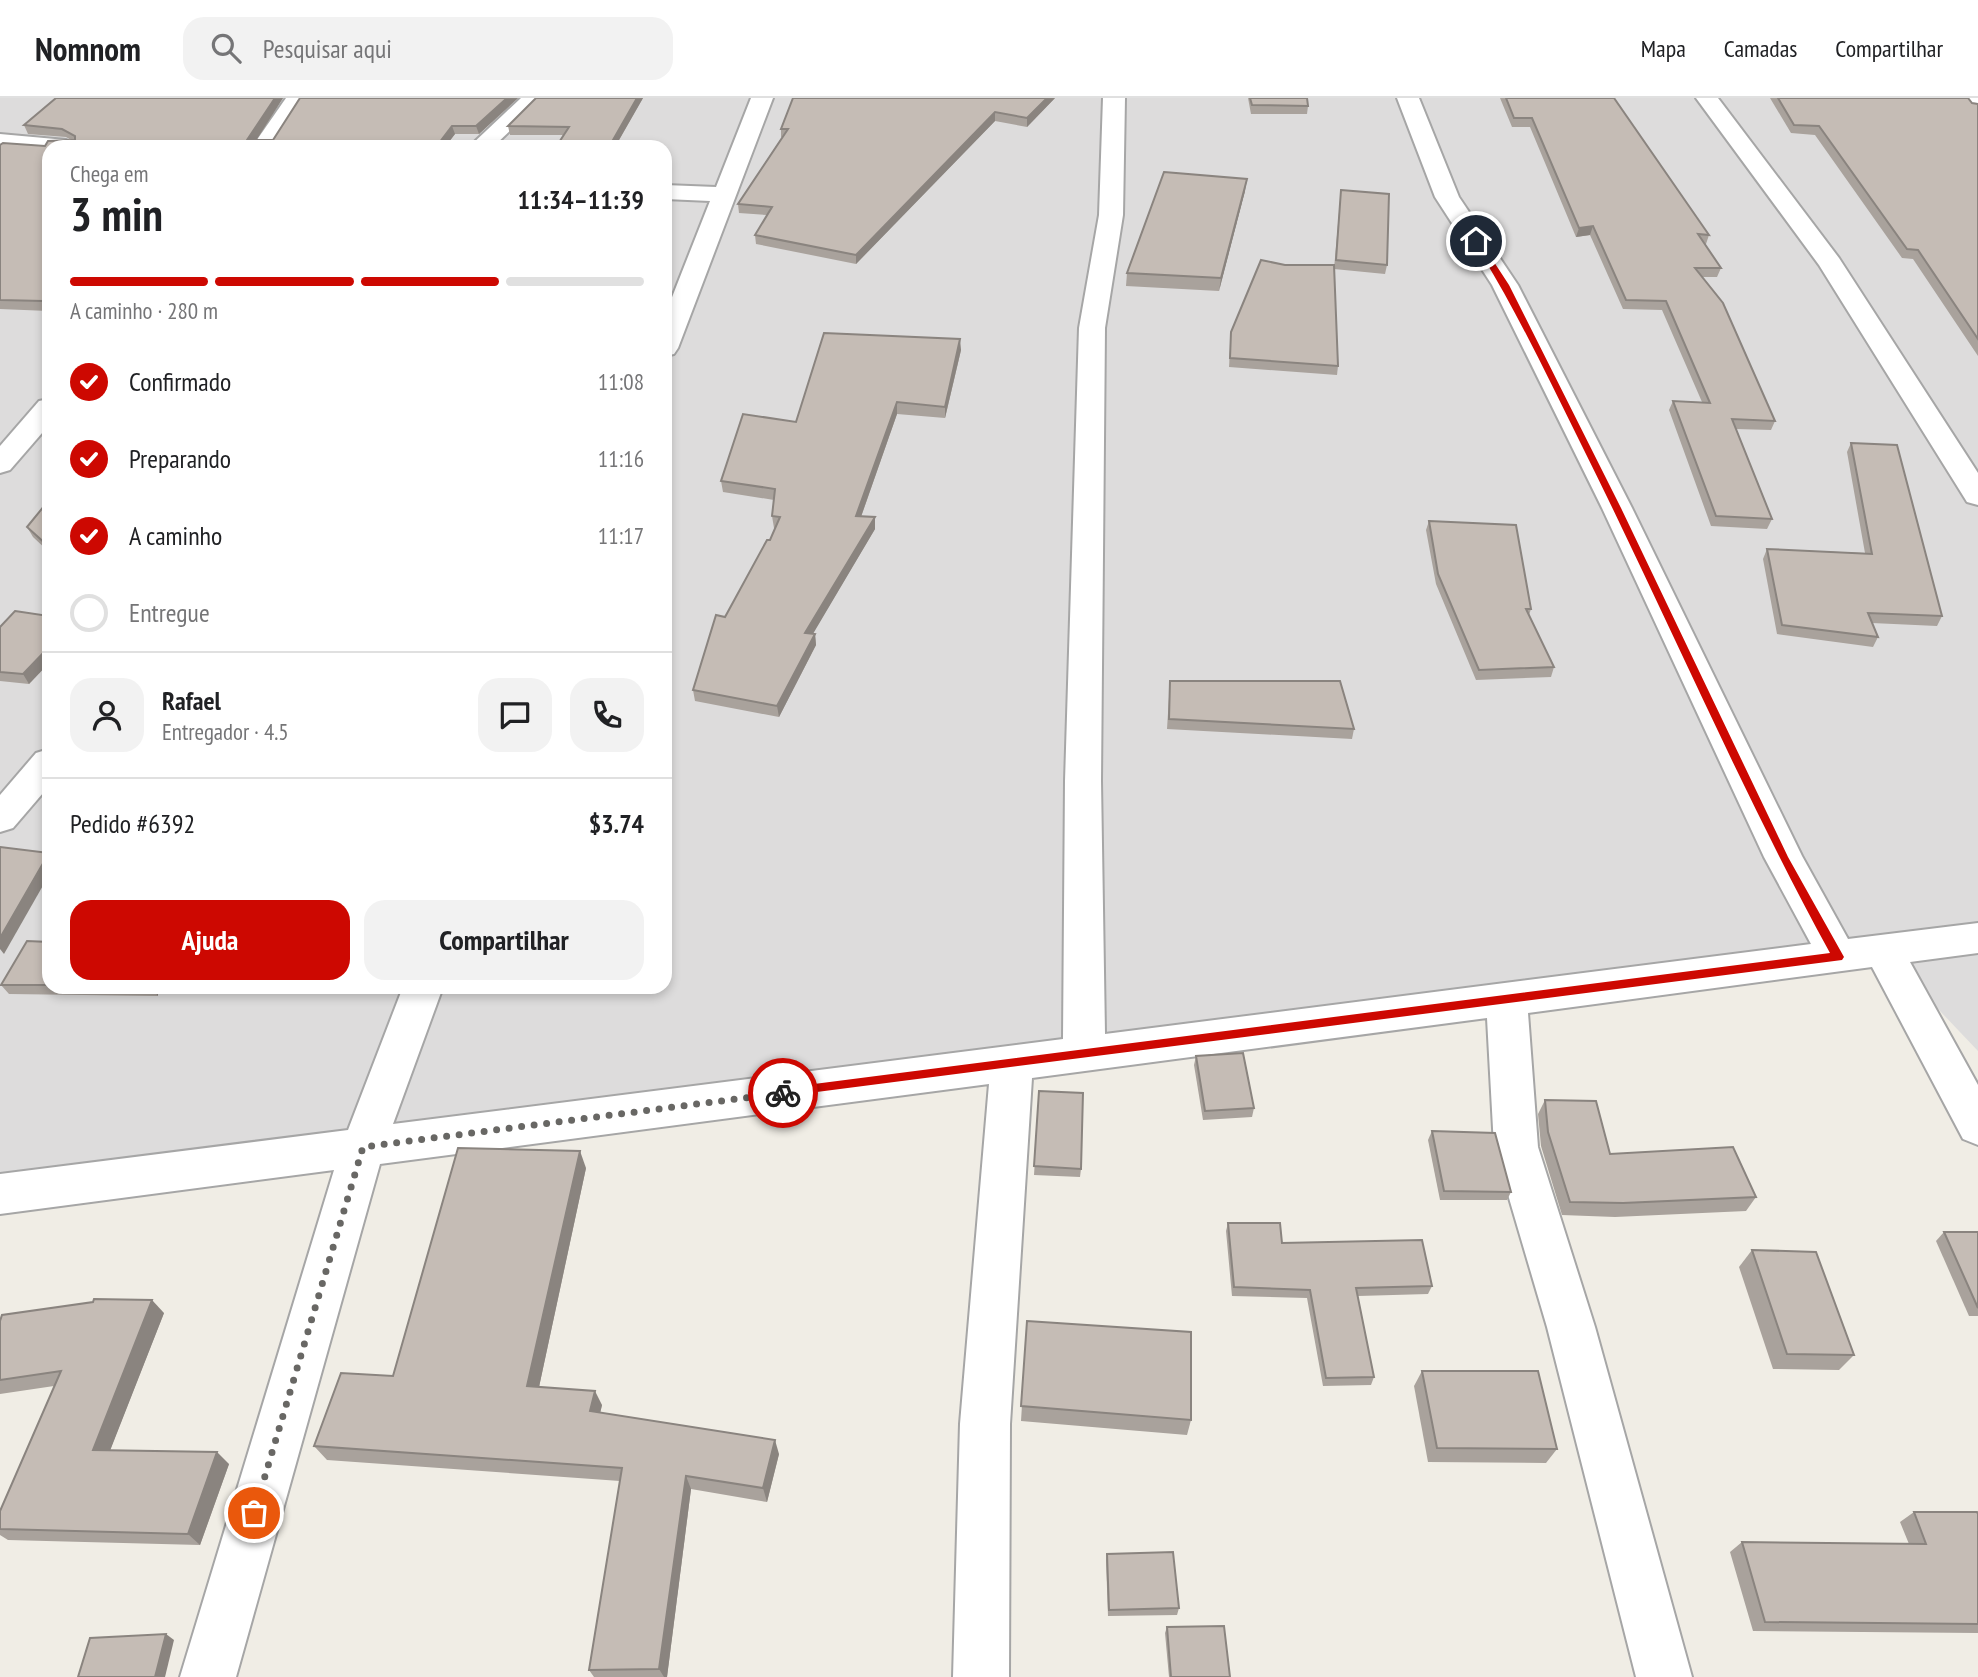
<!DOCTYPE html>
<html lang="pt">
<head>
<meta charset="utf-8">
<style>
  :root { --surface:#fff; --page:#f2f2f2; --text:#202124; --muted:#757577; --line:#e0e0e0; --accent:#cd0801 }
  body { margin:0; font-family:"PT Sans Narrow",sans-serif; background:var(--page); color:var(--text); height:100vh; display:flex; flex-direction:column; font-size:26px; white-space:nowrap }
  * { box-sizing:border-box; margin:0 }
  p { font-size:23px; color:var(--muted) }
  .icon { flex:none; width:38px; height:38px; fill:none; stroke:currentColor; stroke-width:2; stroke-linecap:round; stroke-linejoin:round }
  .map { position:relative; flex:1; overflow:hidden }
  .sheet { position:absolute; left:42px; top:42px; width:630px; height:854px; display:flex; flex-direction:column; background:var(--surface); border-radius:21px; box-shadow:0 4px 10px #0003 }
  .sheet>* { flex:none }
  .pin { position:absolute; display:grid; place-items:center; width:60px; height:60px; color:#fff; margin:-30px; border:4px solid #fff; border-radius:50%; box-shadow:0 2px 7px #0007 }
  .courier { position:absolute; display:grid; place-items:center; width:70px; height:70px; margin:-35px; border:5px solid #cd0801; border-radius:50%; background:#fff; color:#222; box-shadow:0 2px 9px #0007 }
  .overview em { font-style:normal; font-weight:800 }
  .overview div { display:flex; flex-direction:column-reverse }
  .overview { display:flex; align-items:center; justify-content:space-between; height:119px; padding:0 28px }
  h1 { font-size:46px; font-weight:800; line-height:52px }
  .bar { display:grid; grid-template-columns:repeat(4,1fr); gap:10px 7px; align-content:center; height:84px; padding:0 28px }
  .bar i { height:9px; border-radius:5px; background:var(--line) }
  .bar .current { background:var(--accent) }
  .bar p { grid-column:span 4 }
  .line { display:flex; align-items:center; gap:18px; padding:0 28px; border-top:2px solid var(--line) }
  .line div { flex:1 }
  .round { display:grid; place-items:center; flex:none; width:74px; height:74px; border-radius:21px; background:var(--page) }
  ol { padding:0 28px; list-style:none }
  li { display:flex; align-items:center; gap:21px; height:77px }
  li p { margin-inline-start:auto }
  li .icon { padding:7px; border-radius:50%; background:var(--accent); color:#fff; stroke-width:4 }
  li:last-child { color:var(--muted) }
  li i { width:38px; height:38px; border:4px solid var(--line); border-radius:50% }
  .button { display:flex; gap:14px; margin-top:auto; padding:14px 28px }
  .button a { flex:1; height:80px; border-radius:21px; background:var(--accent); color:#fff; font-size:28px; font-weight:800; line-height:80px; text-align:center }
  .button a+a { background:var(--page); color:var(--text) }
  header { display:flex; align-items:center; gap:42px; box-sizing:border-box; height:98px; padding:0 35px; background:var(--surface); border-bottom:2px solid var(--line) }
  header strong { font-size:33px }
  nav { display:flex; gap:38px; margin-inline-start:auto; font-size:24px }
  .search { width:490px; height:63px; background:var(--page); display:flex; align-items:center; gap:18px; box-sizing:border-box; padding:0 24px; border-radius:21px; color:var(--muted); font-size:26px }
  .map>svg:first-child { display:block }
  .residential { fill:#dddcdc; fill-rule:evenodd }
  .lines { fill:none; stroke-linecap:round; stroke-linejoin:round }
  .street-casing { stroke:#a6a6a6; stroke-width:4 }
  .street { fill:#fff; fill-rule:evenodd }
  .wall { fill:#a9a29c }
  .shaded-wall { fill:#8a847f }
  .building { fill:#c5bcb5; stroke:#8a847f; stroke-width:2 }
  .route { fill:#cd0801 }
  .done { stroke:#686764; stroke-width:7; stroke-dasharray:0 12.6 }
</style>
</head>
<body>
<header>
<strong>Nomnom</strong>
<div class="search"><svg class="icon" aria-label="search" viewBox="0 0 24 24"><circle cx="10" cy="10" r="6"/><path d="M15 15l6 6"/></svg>Pesquisar aqui</div>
<nav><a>Mapa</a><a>Camadas</a><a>Compartilhar</a></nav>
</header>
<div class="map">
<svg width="1978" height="1579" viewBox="0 0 1978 1579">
  <rect width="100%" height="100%" fill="#f0ede5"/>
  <path class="residential" d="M0,0H1978V953L1883,853L0,1091ZM49,49H665V889H49Z"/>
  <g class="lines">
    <g class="street-casing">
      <g id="street">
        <path d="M286,0H308L274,49H252Z"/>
        <path d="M521,0H544L493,49H469Z"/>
        <path d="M751,0H773L678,250L674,256L665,258V217L710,103L665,101V87L716,89Z"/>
        <path d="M1103,0H1125L1123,117L1105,230L1101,683L1105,936L1811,846L1764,759L1602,410L1492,187L1435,99L1397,0H1419L1459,99L1518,187L1632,410L1802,758L1848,841L1978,825V855L1910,864L1978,987V1047L1963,1041L1872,869L1528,915L1538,1049L1595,1229L1692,1579H1636L1547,1229L1494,1049L1487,920L1032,980L1010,1326L1009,1579H953L960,1326L989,986L380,1066L236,1579H180L334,1072L0,1116V1076L348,1032L403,889H443L393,1026L1063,941L1065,683L1079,230L1099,117Z"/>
        <path d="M1696,0H1718L1839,160L1978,375V407L1967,404L1819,167Z"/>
        <path d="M1959,0H1978V13L1970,12Z"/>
        <path d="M0,36L66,42L77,49H49V54L0,50Z"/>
        <path d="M49,301V327L10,372L0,375V348L39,303Z"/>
        <path d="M49,651V688L13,730L0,734V697L36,655Z"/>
      </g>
    </g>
    <use href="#street" class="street"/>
  </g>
  <g class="wall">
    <path d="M56,0H283L256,42H273L300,0H518L479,36H455L445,49H49V211L48,213L0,211V47L45,48L71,42L66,39L28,36L24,27Z"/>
    <path d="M536,0H643L615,49H556L563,37H510L508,28Z"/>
    <path d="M1055,0L1027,29L995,23L856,166L756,146L755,137L767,117L739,115L738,106L782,39H781V31Z"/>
    <path d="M1248,0H1307L1308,8L1307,16H1251Z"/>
    <path d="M1500,0H1614L1709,137L1706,146H1704L1721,170L1717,179H1702L1775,323L1771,332L1736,331L1772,421L1767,431L1711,428L1669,312L1673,303L1702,304L1662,212L1623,211L1590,137L1576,139L1530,29H1512Z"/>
    <path d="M1770,0H1968L1972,5L1978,6V258L1913,161L1902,160L1815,37L1791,35Z"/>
    <path d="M1341,92L1387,167L1385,176L1334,171Z"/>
    <path d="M1245,93L1219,193L1126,188L1127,175Z"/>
    <path d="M1231,234L1338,268L1337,277L1229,269Z"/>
    <path d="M961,252L945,320L897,316L861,419H875V431L813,535L815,536L816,547L779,619L695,603L693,592L725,519L770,442L776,430H774L772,418L774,402L723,394L721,383L796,324Z"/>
    <path d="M1851,345L1942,518L1937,528L1872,525L1878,539L1873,549L1777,536L1763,461L1767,451L1865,455L1847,354Z"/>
    <path d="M49,402V454L33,439L27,429Z"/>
    <path d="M1429,423L1531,511L1529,517L1554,569L1551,579L1476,582L1436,486L1426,432Z"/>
    <path d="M49,518V565L29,586L0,583V529Z"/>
    <path d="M1170,583L1354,631L1352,641L1167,631Z"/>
    <path d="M49,844V889H158V898L9,896L1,887Z"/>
    <path d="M1196,958L1254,1010L1252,1019L1203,1022L1194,967Z"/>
    <path d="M1039,993L1081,1071L1080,1079L1034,1077Z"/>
    <path d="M1545,1002L1610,1056L1756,1099L1746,1113L1615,1119L1562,1117L1541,1048L1538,1016Z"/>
    <path d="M1432,1033L1511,1094L1507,1102H1440L1428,1042Z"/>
    <path d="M586,1070L539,1289L602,1307L600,1315L779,1356L767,1404L691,1391L667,1579H594L589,1572L620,1383L327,1362L314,1348L393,1278Z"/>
    <path d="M1228,1125L1282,1145L1432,1188L1428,1196L1358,1198L1374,1279L1371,1287L1323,1288L1307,1200L1232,1198L1226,1133Z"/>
    <path d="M1944,1134H1978V1218H1969L1936,1143Z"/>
    <path d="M1752,1152L1854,1257L1839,1272L1773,1271L1739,1169Z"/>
    <path d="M164,1215L110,1352L229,1366L200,1447L8,1442L0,1437V1413L54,1288L0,1296V1223Z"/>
    <path d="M1027,1223L1191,1322L1187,1337L1021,1323Z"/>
    <path d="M1422,1273L1557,1351L1546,1365L1428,1364L1414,1288Z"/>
    <path d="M1914,1414L1978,1416V1535L1753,1533L1730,1454L1742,1444L1909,1446L1900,1424Z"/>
    <path d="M1107,1456L1179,1510L1177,1517L1108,1518L1106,1462Z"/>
    <path d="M1167,1529L1230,1579H1169L1165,1535Z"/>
  </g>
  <g class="shaded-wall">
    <path d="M275,0H283L252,49L247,42Z"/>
    <path d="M507,0H518L479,36L476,28Z"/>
    <path d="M637,0H643L615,49H609Z"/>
    <path d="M1047,0H1055L1027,29V20Z"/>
    <path d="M995,14V23L856,166V157Z"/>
    <path d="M452,28L455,36L445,49H436Z"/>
    <path d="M1247,81L1245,93L1219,193L1221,180Z"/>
    <path d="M1593,128L1590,137L1576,139L1579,130Z"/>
    <path d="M49,197V211L48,213L43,203Z"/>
    <path d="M960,241L961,252L945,320V309Z"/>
    <path d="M897,304V316L857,430L856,418Z"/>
    <path d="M875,419V431L807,546L805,535Z"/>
    <path d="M815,536L816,547L779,619L777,608Z"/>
    <path d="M49,549V565L29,586L23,576Z"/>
    <path d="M49,756V777L4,856L0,851V840Z"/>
    <path d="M151,889H158V898Z"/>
    <path d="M580,1053L586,1070L536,1303L527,1288Z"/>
    <path d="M152,1202L164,1215L106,1363L93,1352Z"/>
    <path d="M595,1293L602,1307L597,1328L590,1313Z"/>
    <path d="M775,1342L779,1356L767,1404L763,1390Z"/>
    <path d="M217,1354L229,1366L200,1447L188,1436Z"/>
    <path d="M686,1378L691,1391L667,1579H664L659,1571Z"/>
    <path d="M166,1536L174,1542L165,1579H155Z"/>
  </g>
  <g class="building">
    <path d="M56,0H275L247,42H273L300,0H507L476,28H452L436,49H49V197L43,203L0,202V47L3,45L45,48L48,43L75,42V38L62,31L24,27Z"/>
    <path d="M536,0H637L609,49H556L569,29L508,28Z"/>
    <path d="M793,0H1047L1027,20L995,14L856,157L755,137L772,109L738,106L788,31H781Z"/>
    <path d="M1250,0H1307L1308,8L1252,7Z"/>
    <path d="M1506,0H1614L1709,137L1698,136L1721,170H1695L1723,205L1775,323L1732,321L1772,421L1716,418L1673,303L1710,305L1666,203L1626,202L1593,128L1579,130L1532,20H1514Z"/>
    <path d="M1778,0H1968L1972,5L1978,6V241L1918,152L1907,151L1819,28L1794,27Z"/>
    <path d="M1164,74L1247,81L1221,180L1127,175Z"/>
    <path d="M1341,92L1389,96L1387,167L1336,162Z"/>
    <path d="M1261,162L1285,167H1334L1338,268L1230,260L1231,234Z"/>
    <path d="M824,235L960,241L945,309L897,304L856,418L875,419L805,535L815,536L777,608L693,592L716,517L725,519L767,442H770L780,419L772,418L775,391L721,383L743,316L796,324Z"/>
    <path d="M1851,345L1897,347L1942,518L1868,515L1878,539L1782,527L1767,451L1872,456Z"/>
    <path d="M49,402V445L47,447L27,429Z"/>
    <path d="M1429,423L1516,427L1531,511H1526L1554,569L1479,572L1438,476Z"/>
    <path d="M15,513L49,518V549L23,576L0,574V529Z"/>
    <path d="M1170,583H1340L1354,631L1169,621Z"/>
    <path d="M0,749L49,755L0,840Z"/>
    <path d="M27,843L49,844V887H1Z"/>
    <path d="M1243,955L1254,1010L1205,1013L1196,958Z"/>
    <path d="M1039,993L1083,995L1081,1071L1034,1068Z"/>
    <path d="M1545,1002L1596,1003L1610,1056L1733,1049L1756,1099L1623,1105L1570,1104L1548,1034Z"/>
    <path d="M1432,1033L1495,1035L1511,1094L1444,1093Z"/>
    <path d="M458,1050L580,1053L527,1288L595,1293L590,1313L775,1342L763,1390L686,1378L659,1571L589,1572L622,1370L314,1348L341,1275L393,1278Z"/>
    <path d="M1228,1125H1280L1282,1145L1422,1142L1432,1188L1356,1190L1374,1279L1326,1280L1310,1192L1234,1189Z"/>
    <path d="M1944,1134H1978V1210Z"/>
    <path d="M1752,1152L1816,1154L1854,1257L1787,1256Z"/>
    <path d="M94,1201L152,1202L93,1352L217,1354L188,1436L0,1431V1413L61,1273L0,1282V1223L2,1217L93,1204Z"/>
    <path d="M1027,1223L1191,1234V1322L1021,1308Z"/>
    <path d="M1422,1273H1538L1557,1351L1437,1350Z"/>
    <path d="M1914,1414H1977L1978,1416V1526L1765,1524L1742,1444L1926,1446Z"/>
    <path d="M1173,1454L1179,1510L1109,1512L1107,1456Z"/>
    <path d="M1224,1528L1230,1579H1171L1167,1529Z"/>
    <path d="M166,1536L155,1579H78L90,1540Z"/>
  </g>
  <path class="route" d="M1479,141L1509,187L1621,410L1788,759L1844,859L1842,862L778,999V992L783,990L1830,855C1739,689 1665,514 1580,344C1546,276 1514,207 1473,143Z"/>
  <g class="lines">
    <path class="done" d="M254,1415L363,1049L783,995"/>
  </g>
</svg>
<div class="pin" style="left:254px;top:1415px;background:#ea580c"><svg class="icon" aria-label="bag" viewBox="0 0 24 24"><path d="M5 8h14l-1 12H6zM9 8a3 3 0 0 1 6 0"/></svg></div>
<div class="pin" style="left:1476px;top:143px;background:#1f2937"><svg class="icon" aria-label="home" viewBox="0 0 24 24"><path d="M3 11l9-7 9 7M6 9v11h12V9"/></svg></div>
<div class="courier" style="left:783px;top:995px"><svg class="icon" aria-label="bike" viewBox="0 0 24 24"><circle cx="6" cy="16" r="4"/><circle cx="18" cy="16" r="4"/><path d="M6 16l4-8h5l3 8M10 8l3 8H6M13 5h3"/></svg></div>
<section class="sheet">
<div class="overview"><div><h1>3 min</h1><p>Chega em</p></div><em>11:34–11:39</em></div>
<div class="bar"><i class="current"></i><i class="current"></i><i class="current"></i><i></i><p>A caminho · 280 m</p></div>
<ol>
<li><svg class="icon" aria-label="check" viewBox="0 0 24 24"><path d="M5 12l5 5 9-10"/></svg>Confirmado<p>11:08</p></li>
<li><svg class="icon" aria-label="check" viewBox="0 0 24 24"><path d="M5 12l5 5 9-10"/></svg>Preparando<p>11:16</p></li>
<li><svg class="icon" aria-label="check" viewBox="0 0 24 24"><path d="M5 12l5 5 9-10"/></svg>A caminho<p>11:17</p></li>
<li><i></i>Entregue</li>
</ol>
<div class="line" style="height:126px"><a class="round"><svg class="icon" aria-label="person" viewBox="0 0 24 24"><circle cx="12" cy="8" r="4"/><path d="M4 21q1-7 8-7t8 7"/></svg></a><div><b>Rafael</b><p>Entregador · 4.5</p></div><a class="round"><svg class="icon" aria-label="chat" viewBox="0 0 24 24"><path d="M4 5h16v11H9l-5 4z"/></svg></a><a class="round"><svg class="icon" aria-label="phone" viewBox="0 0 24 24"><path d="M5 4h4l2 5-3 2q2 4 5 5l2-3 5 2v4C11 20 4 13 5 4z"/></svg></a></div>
<div class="line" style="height:91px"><div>Pedido #6392</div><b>$3.74</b></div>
<div class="button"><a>Ajuda</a><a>Compartilhar</a></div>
</section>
</div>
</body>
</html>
